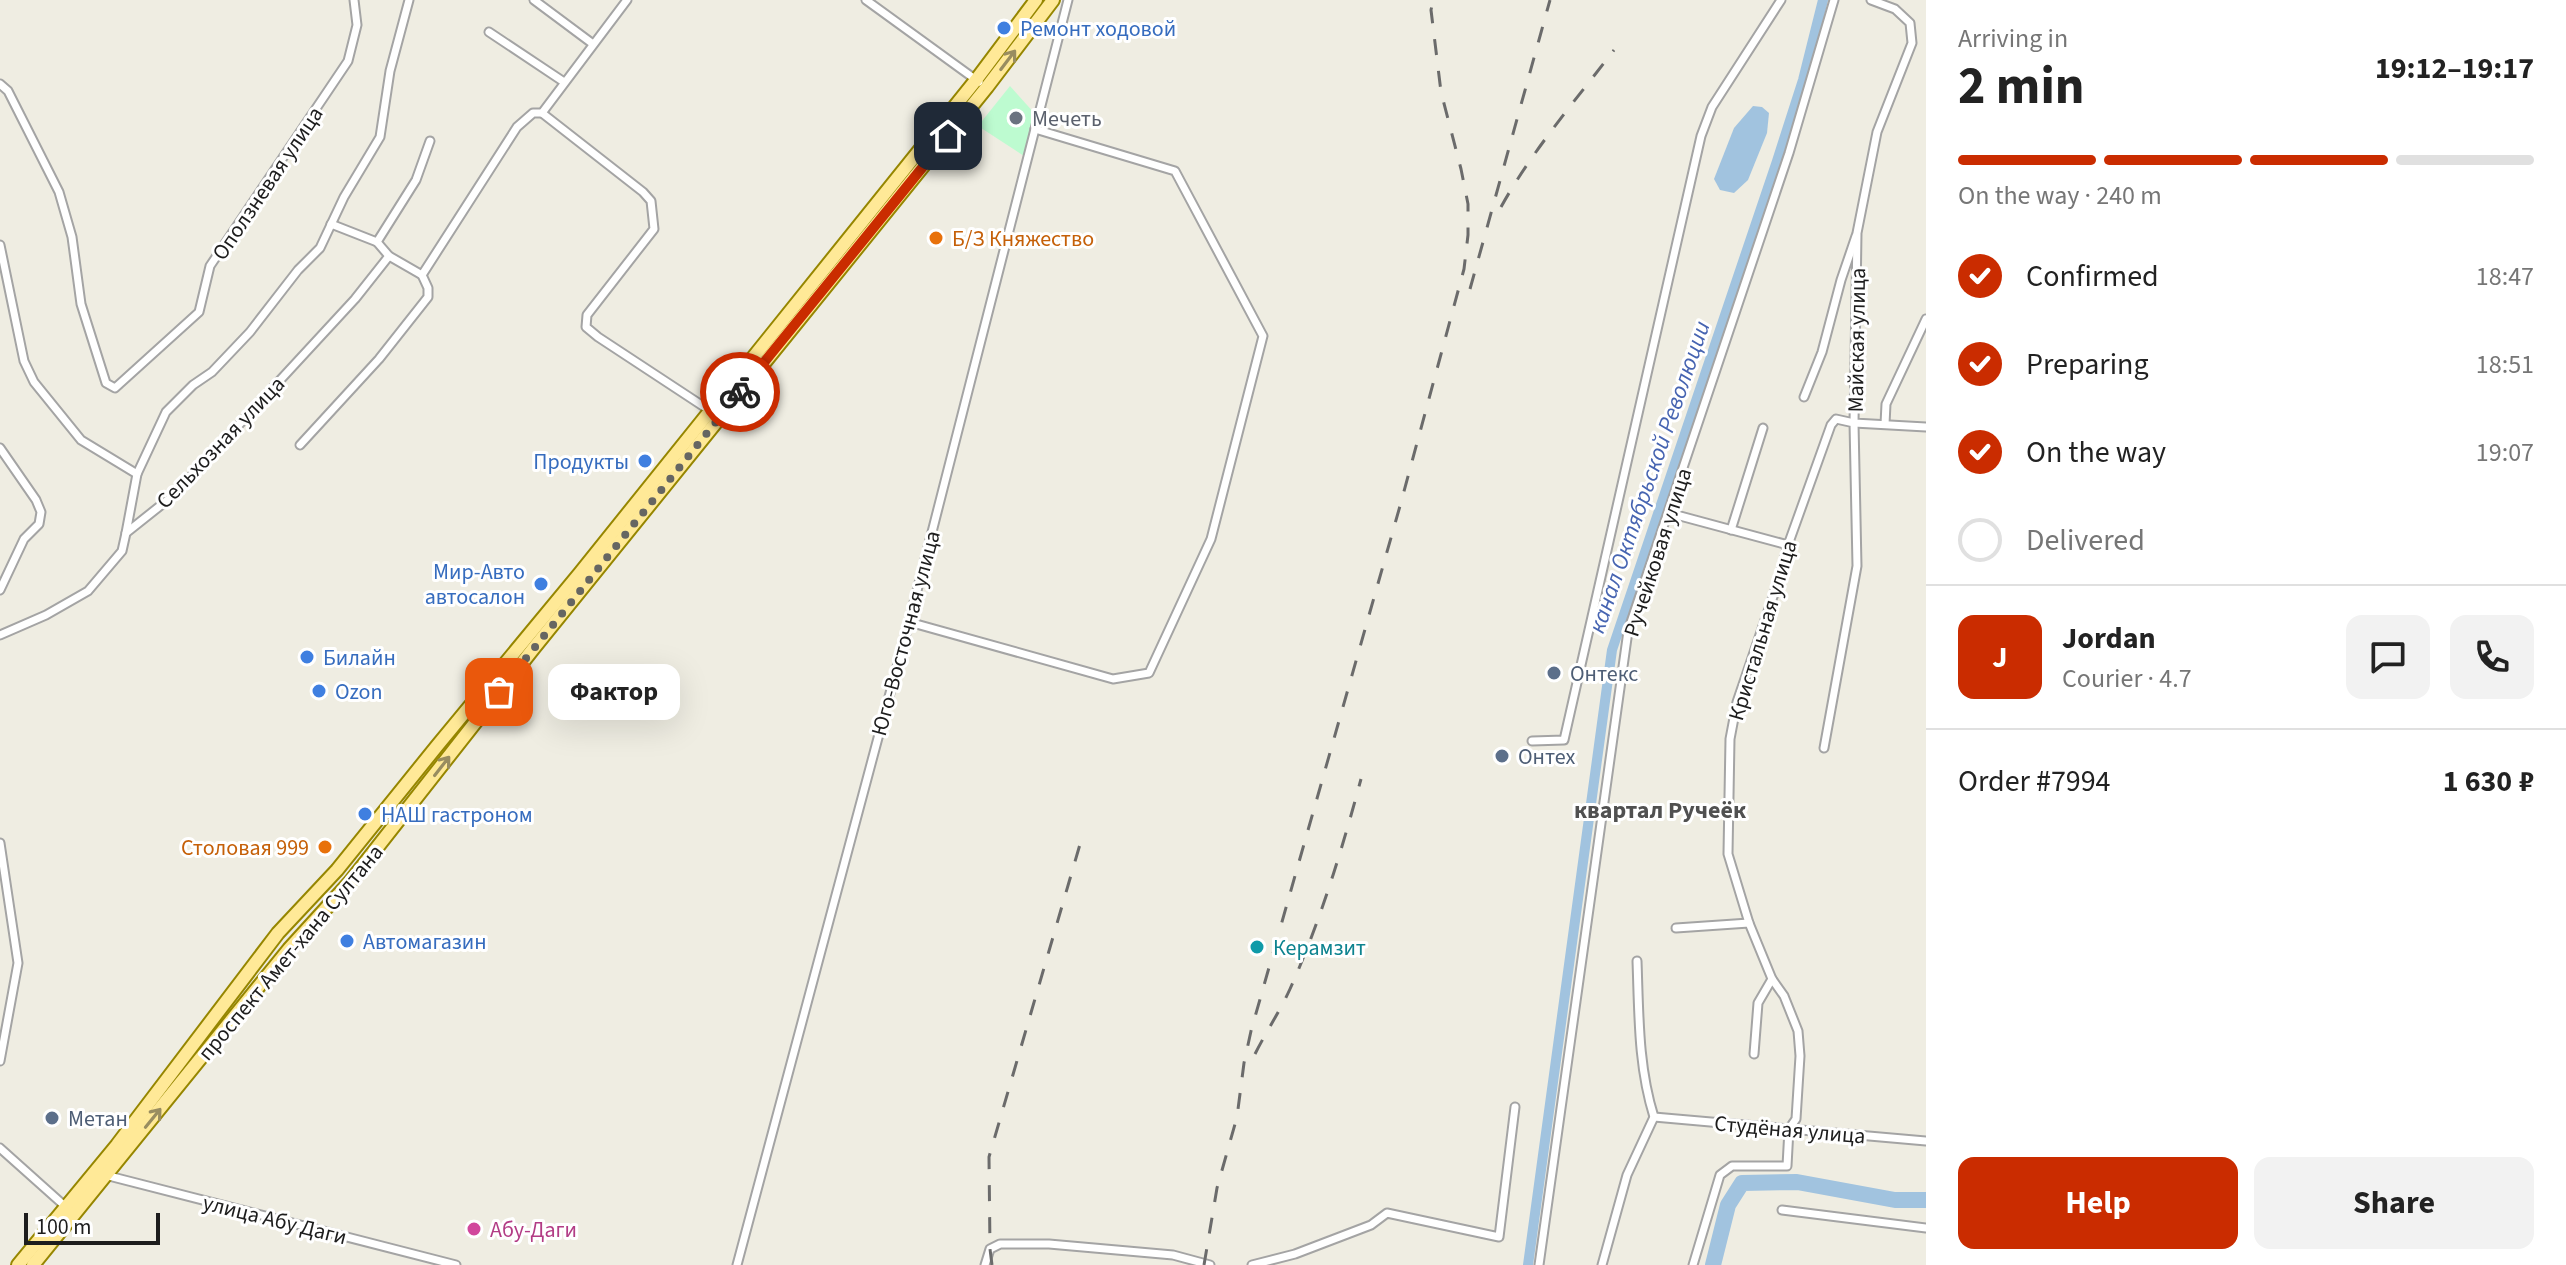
<!DOCTYPE html>
<html lang="en">
<head>
<meta charset="utf-8">
<style>
  :root { --surface:#fff; --page:#f2f2f2; --text:#222; --muted:#767676; --line:#e0e0e0; --accent:#ca2c00 }
  body { margin:0; font-family:"Source Sans 3",sans-serif; background:var(--page); color:var(--text); height:100vh; display:flex; flex-direction:column; font-size:30px; white-space:nowrap }
  * { box-sizing:border-box; margin:0 }
  p { font-size:26px; color:var(--muted) }
  .icon { flex:none; width:44px; height:44px; fill:none; stroke:currentColor; stroke-width:2; stroke-linecap:round; stroke-linejoin:round }
  .map { position:relative; flex:1; overflow:hidden }
  .panel { display:flex; flex-direction:column; background:var(--surface); width:640px }
  .panel>* { flex:none }
  .scale { position:absolute; left:24px; bottom:20px; width:136px; box-sizing:border-box; padding-left:8px; border:4px solid #1d1d1d; border-top:0; font-size:22px; line-height:28px; white-space:nowrap; color:#1d1d1d; -webkit-text-stroke:6px #fff; paint-order:stroke }
  .pin { position:absolute; display:grid; place-items:center; width:68px; height:68px; color:#fff; margin:-34px; border-radius:16px; box-shadow:0 4px 12px #0006 }
  .courier { position:absolute; display:grid; place-items:center; width:80px; height:80px; margin:-40px; border:6px solid #ca2c00; border-radius:50%; background:#fff; color:#222; box-shadow:0 2px 10px #0007 }
  .bubble { position:absolute; height:56px; border-radius:16px; background:var(--surface); box-shadow:0 8px 32px #0002; font-size:26px; font-weight:700; line-height:56px; text-align:center }
  .headline em { font-style:normal; font-weight:700 }
  .headline div { display:flex; flex-direction:column-reverse }
  .headline { display:flex; align-items:center; justify-content:space-between; height:136px; padding:0 32px }
  h1 { font-size:52px; font-weight:700; line-height:60px }
  .bar { display:grid; grid-template-columns:repeat(4,1fr); gap:12px 8px; align-content:center; height:96px; padding:0 32px }
  .bar i { height:10px; border-radius:6px; background:var(--line) }
  .bar .current { background:var(--accent) }
  .bar p { grid-column:span 4 }
  .line { display:flex; align-items:center; gap:20px; padding:0 32px; border-top:2px solid var(--line) }
  .line div { flex:1 }
  .round { display:grid; place-items:center; flex:none; width:84px; height:84px; border-radius:16px; background:var(--page) }
  ol { padding:0 32px; list-style:none }
  li { display:flex; align-items:center; gap:24px; height:88px }
  li p { margin-inline-start:auto }
  li .icon { padding:8px; border-radius:50%; background:var(--accent); color:#fff; stroke-width:4 }
  li:last-child { color:var(--muted) }
  li i { width:44px; height:44px; border:4px solid var(--line); border-radius:50% }
  .cta { display:flex; gap:16px; margin-top:auto; padding:16px 32px }
  .cta a { flex:1; height:92px; border-radius:16px; background:var(--accent); color:#fff; font-size:32px; font-weight:700; line-height:92px; text-align:center }
  .cta a+a { background:var(--page); color:var(--text) }
  main { display:flex; flex:1; min-height:0 }
  .map>svg:first-child { display:block }
  .park { fill:#bdfbd0 }
  .water { fill:#a1c3df }
  .lines { fill:none; stroke-linecap:round; stroke-linejoin:round }
  .canal { stroke:#a1c3df; stroke-width:10 }
  .river { stroke:#a1c3df; stroke-width:16 }
  .street-casing { stroke:#a4a4a4; stroke-width:11 }
  .primary-casing { stroke:#968600; stroke-width:16 }
  .street { stroke:#fff; stroke-width:7 }
  .primary { stroke:#ffe997; stroke-width:12 }
  .rail { stroke:#6b6b6b; stroke-width:3; stroke-dasharray:16 16; stroke-linecap:butt }
  .oneway { stroke:#998d60 }
  .done { stroke:#666662; stroke-width:8; stroke-dasharray:0 14.4 }
  .route { stroke:#ca2c00; stroke-width:10 }
  .shop-dot { fill:#3f7fe0; stroke:#fff; stroke-width:3 }
  .worship-dot { fill:#6b7280; stroke:#fff; stroke-width:3 }
  .food-dot { fill:#e8710a; stroke:#fff; stroke-width:3 }
  .service-dot { fill:#5c6f8a; stroke:#fff; stroke-width:3 }
  .culture-dot { fill:#0f9aa8; stroke:#fff; stroke-width:3 }
  .hotel-dot { fill:#d1479c; stroke:#fff; stroke-width:3 }
  .labels { text-anchor:middle; stroke-width:6; stroke-linejoin:round; paint-order:stroke }
  .shop-label { font-size:22px; fill:#366cbe; stroke:#fff; text-anchor:start }
  .worship-label { font-size:22px; fill:#5b616d; stroke:#fff; text-anchor:start }
  .street-label { font-size:22px; fill:#1d1d1d; stroke:#fff }
  .food-label { font-size:22px; fill:#c56008; stroke:#fff; text-anchor:start }
  .service-label { font-size:22px; fill:#4e5e75; stroke:#fff; text-anchor:start }
  .culture-label { font-size:22px; fill:#0d838f; stroke:#fff; text-anchor:start }
  .hotel-label { font-size:22px; fill:#b23c85; stroke:#fff; text-anchor:start }
  .water-label { font-size:24px; font-style:italic; fill:#4664b1; stroke:#fff }
  .neighbourhood-label { font-size:24px; font-weight:bold; fill:#505050; stroke:#fff }
</style>
</head>
<body>
<main>
<div class="map">
<svg width="1926" height="1265" viewBox="0 0 1926 1265">
  <rect width="100%" height="100%" fill="#efede2"/>
  <path class="park" d="M1010,86L1036,115L1024,156L978,126Z"/>
  <path class="water" d="M1753,106L1762,107L1769,113L1767,133L1748,180L1734,193L1720,190L1714,179L1734,128Z"/>
  <g class="lines">
    <path class="canal" d="M1528,1265L1612,650L1777,161L1803,80L1823,0"/>
    <path class="river" d="M1713,1265L1728,1205L1742,1183L1797,1182L1895,1200H1926"/>
    <g class="street-casing">
      <g id="street">
        <path d="M534,0L593,44"/>
        <path d="M866,0L979,82"/>
        <path d="M1871,0L1895,9L1910,23L1912,43L1877,132L1857,233L1854,423L1926,427"/>
        <path d="M489,32L564,82"/>
        <path d="M0,84L8,91L59,192L72,237L81,304L106,383L115,388L199,312L210,266L348,61L357,25L354,0"/>
        <path d="M542,113L643,192L651,201L654,229L587,315L586,327L598,337L712,412"/>
        <path d="M377,242L416,180L430,141"/>
        <path d="M0,245L24,361L34,382L81,440L137,474"/>
        <path d="M422,275L517,127L533,113H542L627,0"/>
        <path d="M1804,397L1822,352L1841,280L1856,236"/>
        <path d="M1885,424L1886,404L1926,319"/>
        <path d="M300,445L379,359L428,297V288L422,275L389,256L377,242L331,224"/>
        <path d="M0,448L36,500L41,512L39,524L24,539L0,590"/>
        <path d="M1669,513L1788,545"/>
        <path d="M1731,530L1763,428"/>
        <path d="M126,533L137,474L166,412L193,385L212,372L250,332L298,270L320,248L344,197L380,137L390,71L409,0"/>
        <path d="M909,622L1113,679L1149,673L1211,539L1263,336L1175,171L1035,129"/>
        <path d="M0,635L46,615L88,591L122,551L126,533L175,494L355,299L389,256"/>
        <path d="M1532,741L1564,740L1701,136L1712,107L1781,0"/>
        <path d="M0,843L18,963L0,1061"/>
        <path d="M1676,928L1749,923"/>
        <path d="M1754,1054L1758,1003L1772,979"/>
        <path d="M1654,1117L1926,1141"/>
        <path d="M0,1148L67,1208"/>
        <path d="M105,1175L456,1265"/>
        <path d="M1782,1210L1926,1228"/>
        <path d="M737,1265L909,622L1068,0"/>
        <path d="M985,1265L990,1249L1000,1244H1049L1173,1255L1210,1265"/>
        <path d="M1252,1265L1295,1254L1371,1225L1387,1213L1499,1237L1515,1107"/>
        <path d="M1539,1265L1628,631L1789,153L1834,0"/>
        <path d="M1602,1265L1627,1175L1654,1117C1638,1066 1639,1014 1637,961"/>
        <path d="M1693,1265L1720,1175L1732,1166H1787L1789,1129L1796,1119L1800,1056L1798,1031L1784,996L1772,979L1749,923L1728,854L1730,739L1737,702L1778,582L1788,545L1831,425L1836,419L1854,423L1857,566L1824,748"/>
      </g>
    </g>
    <g class="primary-casing">
      <g id="primary">
        <path d="M18,1265L117,1145L278,933L337,870L437,746L580,573L976,80L1036,0"/>
        <path d="M33,1265L289,949L350,882L533,649L987,87L1053,0"/>
      </g>
    </g>
    <use href="#street" class="street"/>
    <use href="#primary" class="primary"/>
    <g class="rail">
      <path d="M1501,207C1532,151 1575,101 1614,50"/>
      <path d="M1470,289L1550,0"/>
      <path d="M1255,1054C1266,1032 1280,1011 1290,989C1320,922 1342,850 1361,779"/>
      <path d="M992,1265L990,1249L989,1157L1083,834"/>
      <path d="M1204,1265L1217,1188L1237,1117L1244,1063L1251,1031L1400,506L1464,269L1468,235V204L1461,169L1441,92L1431,10L1433,0"/>
    </g>
  </g>
  <defs><path id="oneway-shaft" d="M-6 0H5M1.5-3L5.5 0L1.5 3" fill="none" stroke-width="1.6" stroke-linecap="round" stroke-linejoin="round" transform="scale(2)"/></defs>
  <g class="oneway">
    <use href="#oneway-shaft" transform="translate(1008 60) rotate(-53)"/>
    <use href="#oneway-shaft" transform="translate(442 766) rotate(-52)"/>
    <use href="#oneway-shaft" transform="translate(153 1118) rotate(-51)"/>
  </g>
  <g class="lines">
    <path class="done" d="M499,692L740,392"/>
    <path class="route" d="M740,392L948,136"/>
  </g>
  <g class="shop-dot">
    <circle cx="1004" cy="28" r="8"/>
    <circle cx="645" cy="461" r="8"/>
    <circle cx="541" cy="584" r="8"/>
    <circle cx="307" cy="657" r="8"/>
    <circle cx="319" cy="691" r="8"/>
    <circle cx="365" cy="814" r="8"/>
    <circle cx="347" cy="941" r="8"/>
  </g>
  <circle class="worship-dot" cx="1016" cy="118" r="8"/>
  <g class="food-dot">
    <circle cx="936" cy="238" r="8"/>
    <circle cx="325" cy="847" r="8"/>
  </g>
  <g class="service-dot">
    <circle cx="1554" cy="673" r="8"/>
    <circle cx="1502" cy="756" r="8"/>
    <circle cx="52" cy="1118" r="8"/>
  </g>
  <circle class="culture-dot" cx="1257" cy="947" r="8"/>
  <circle class="hotel-dot" cx="474" cy="1229" r="8"/>
  <g class="labels">
    <g class="shop-label">
      <text x="1020" y="36">Ремонт ходовой</text>
      <text x="629" y="469" text-anchor="end">Продукты</text>
      <text x="525" y="579" text-anchor="end">Мир-Авто<tspan x="525" dy="25">автосалон</tspan></text>
      <text x="323" y="665">Билайн</text>
      <text x="335" y="699">Ozon</text>
      <text x="381" y="822">НАШ гастроном</text>
      <text x="363" y="949">Автомагазин</text>
    </g>
    <g class="worship-label">
      <text x="1032" y="126">Мечеть</text>
    </g>
    <g class="street-label">
      <text transform="translate(267 183) rotate(-56)" y="8">Оползневая улица</text>
      <text transform="translate(1856 340) rotate(-89)" y="8">Майская улица</text>
      <text transform="translate(220 442) rotate(-46)" y="8">Сельхозная улица</text>
      <text transform="translate(1657 552) rotate(-72)" y="8">Ручейковая улица</text>
      <text transform="translate(1762 630) rotate(-73)" y="8">Кристальная улица</text>
      <text transform="translate(905 633) rotate(-75)" y="8">Юго-Восточная улица</text>
      <text transform="translate(290 952) rotate(-50)" y="8">проспект Амет-хана Султана</text>
      <text transform="translate(1790 1129) rotate(5)" y="8">Студёная улица</text>
      <text transform="translate(275 1219) rotate(14)" y="8">улица Абу Даги</text>
    </g>
    <g class="food-label">
      <text x="952" y="246">Б/З Княжество</text>
      <text x="309" y="855" text-anchor="end">Столовая 999</text>
    </g>
    <g class="service-label">
      <text x="1570" y="681">Онтекс</text>
      <text x="1518" y="764">Онтех</text>
      <text x="68" y="1126">Метан</text>
    </g>
    <g class="culture-label">
      <text x="1273" y="955">Керамзит</text>
    </g>
    <g class="hotel-label">
      <text x="490" y="1237">Абу-Даги</text>
    </g>
    <g class="water-label">
      <text transform="translate(1649 477) rotate(-71)" y="8">канал Октябрьской Революции</text>
    </g>
    <g class="neighbourhood-label">
      <text x="1660" y="818">квартал Ручеёк</text>
    </g>
  </g>
</svg>
<div class="scale">100 m</div>
<div class="pin" style="left:499px;top:692px;background:#ea580c"><svg class="icon" aria-label="bag" viewBox="0 0 24 24"><path d="M5 8h14l-1 12H6zM9 8a3 3 0 0 1 6 0"/></svg></div>
<div class="pin" style="left:948px;top:136px;background:#1f2937"><svg class="icon" aria-label="home" viewBox="0 0 24 24"><path d="M3 11l9-7 9 7M6 9v11h12V9"/></svg></div>
<div class="courier" style="left:740px;top:392px"><svg class="icon" aria-label="bike" viewBox="0 0 24 24"><circle cx="6" cy="16" r="4"/><circle cx="18" cy="16" r="4"/><path d="M6 16l4-8h5l3 8M10 8l3 8H6M13 5h3"/></svg></div>
<div class="bubble" style="left:548px;top:664px;width:132px">Фактор</div>
</div>
<section class="panel">
<div class="headline"><div><h1>2 min</h1><p>Arriving in</p></div><em>19:12–19:17</em></div>
<div class="bar"><i class="current"></i><i class="current"></i><i class="current"></i><i></i><p>On the way · 240 m</p></div>
<ol>
<li><svg class="icon" aria-label="check" viewBox="0 0 24 24"><path d="M5 12l5 5 9-10"/></svg>Confirmed<p>18:47</p></li>
<li><svg class="icon" aria-label="check" viewBox="0 0 24 24"><path d="M5 12l5 5 9-10"/></svg>Preparing<p>18:51</p></li>
<li><svg class="icon" aria-label="check" viewBox="0 0 24 24"><path d="M5 12l5 5 9-10"/></svg>On the way<p>19:07</p></li>
<li><i></i>Delivered</li>
</ol>
<div class="line" style="height:144px"><b class="round" style="background:var(--accent);color:#fff">J</b><div><b>Jordan</b><p>Courier · 4.7</p></div><a class="round"><svg class="icon" aria-label="chat" viewBox="0 0 24 24"><path d="M4 5h16v11H9l-5 4z"/></svg></a><a class="round"><svg class="icon" aria-label="phone" viewBox="0 0 24 24"><path d="M5 4h4l2 5-3 2q2 4 5 5l2-3 5 2v4C11 20 4 13 5 4z"/></svg></a></div>
<div class="line" style="height:104px"><div>Order #7994</div><b>1 630 ₽</b></div>
<div class="cta"><a>Help</a><a>Share</a></div>
</section>
</main>
</body>
</html>
